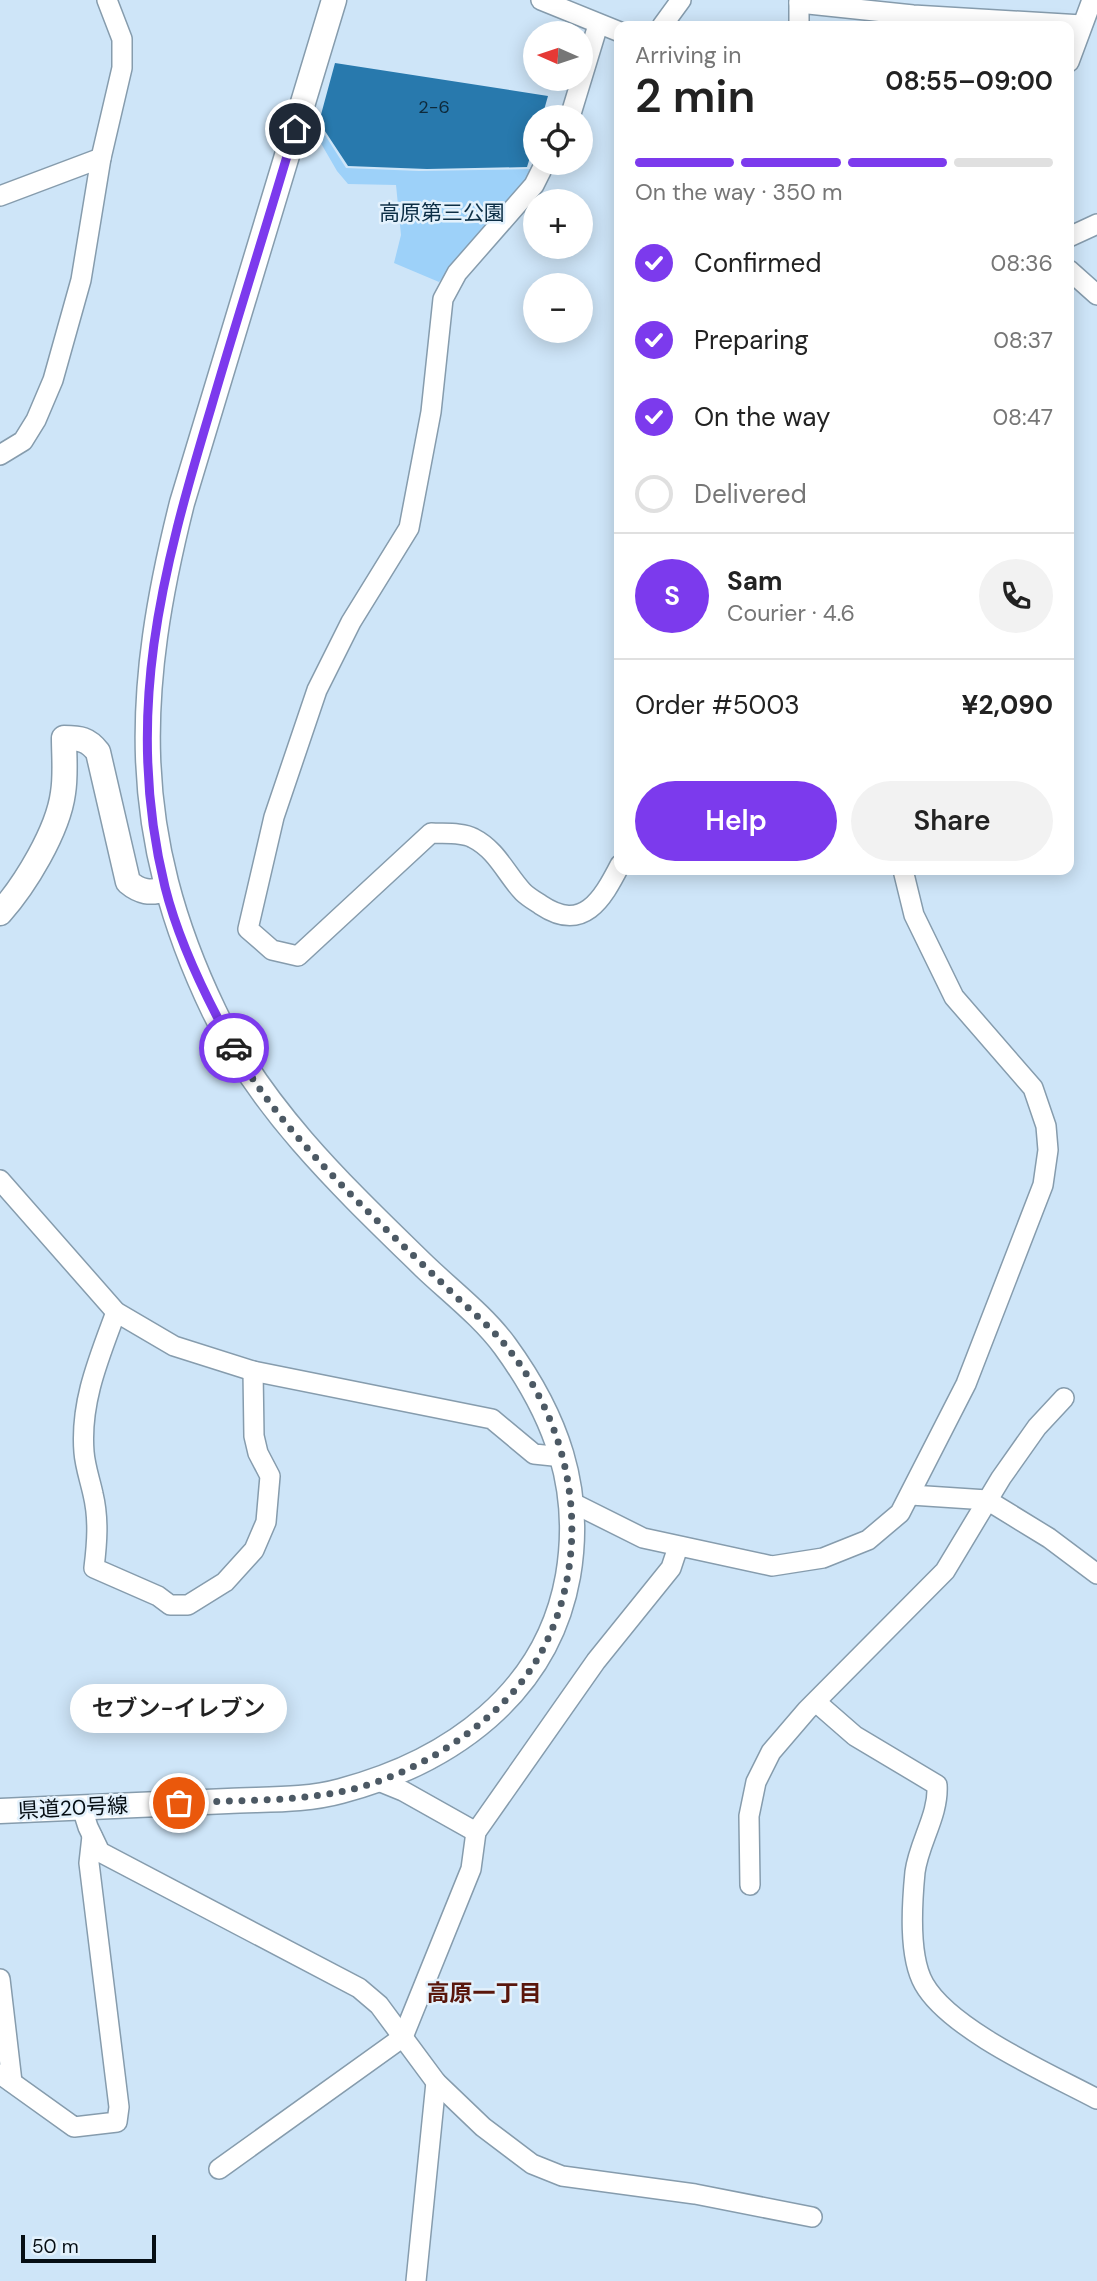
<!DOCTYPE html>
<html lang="en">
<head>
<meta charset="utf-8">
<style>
  :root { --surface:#fff; --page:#f2f2f2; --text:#222; --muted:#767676; --line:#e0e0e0; --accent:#7c3aed }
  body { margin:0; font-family:"DM Sans","Noto Sans JP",sans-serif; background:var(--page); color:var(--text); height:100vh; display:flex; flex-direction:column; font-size:26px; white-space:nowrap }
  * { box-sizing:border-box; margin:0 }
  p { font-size:23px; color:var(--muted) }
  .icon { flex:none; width:38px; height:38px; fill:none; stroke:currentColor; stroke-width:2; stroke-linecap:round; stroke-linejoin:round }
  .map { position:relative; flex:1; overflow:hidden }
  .details { position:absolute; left:614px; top:21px; width:460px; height:854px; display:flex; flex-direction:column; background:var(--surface); border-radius:14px; box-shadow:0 4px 18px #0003 }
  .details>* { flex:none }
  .needle { width:46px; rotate:273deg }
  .buttons { position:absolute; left:523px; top:21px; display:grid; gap:14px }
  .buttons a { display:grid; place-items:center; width:70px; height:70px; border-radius:50%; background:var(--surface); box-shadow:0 4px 18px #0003; font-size:35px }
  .scale { position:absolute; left:21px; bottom:18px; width:135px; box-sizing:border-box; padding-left:7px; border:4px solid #060e14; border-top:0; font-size:19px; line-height:24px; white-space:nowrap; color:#060e14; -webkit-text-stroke:5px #e3f1fc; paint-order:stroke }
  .pin { position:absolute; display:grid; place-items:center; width:60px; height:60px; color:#fff; margin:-30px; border:4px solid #fff; border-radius:50%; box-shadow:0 2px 7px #0007 }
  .courier { position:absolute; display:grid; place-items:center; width:70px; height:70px; margin:-35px; border:5px solid #7c3aed; border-radius:50%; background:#fff; color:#222; box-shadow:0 2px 9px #0007 }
  .bubble { position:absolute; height:49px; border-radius:24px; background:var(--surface); box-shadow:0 4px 18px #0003; font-size:23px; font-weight:600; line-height:49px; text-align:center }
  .head em { font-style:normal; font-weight:600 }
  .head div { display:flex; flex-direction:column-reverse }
  .head { display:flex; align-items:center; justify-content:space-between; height:119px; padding:0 21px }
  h1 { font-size:46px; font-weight:600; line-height:52px }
  .bar { display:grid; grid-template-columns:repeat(4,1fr); gap:10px 7px; align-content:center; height:84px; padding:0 21px }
  .bar i { height:9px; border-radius:5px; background:var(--line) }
  .bar .selected { background:var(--accent) }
  .bar p { grid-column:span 4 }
  .line { display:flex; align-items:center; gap:18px; padding:0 21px; border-top:2px solid var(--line) }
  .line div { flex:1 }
  .round { display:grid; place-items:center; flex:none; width:74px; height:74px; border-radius:37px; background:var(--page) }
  ol { padding:0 21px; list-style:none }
  li { display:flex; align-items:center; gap:21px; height:77px }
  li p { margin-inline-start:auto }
  li .icon { padding:7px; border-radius:50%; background:var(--accent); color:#fff; stroke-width:4 }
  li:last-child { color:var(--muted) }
  li i { width:38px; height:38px; border:4px solid var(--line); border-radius:50% }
  .primary-button { display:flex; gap:14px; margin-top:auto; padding:14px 21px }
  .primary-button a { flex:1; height:80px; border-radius:42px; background:var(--accent); color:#fff; font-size:28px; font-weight:600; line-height:80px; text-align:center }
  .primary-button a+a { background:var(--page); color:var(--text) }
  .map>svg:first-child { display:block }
  .green { fill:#9dd1f9 }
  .building { fill:#2879ad }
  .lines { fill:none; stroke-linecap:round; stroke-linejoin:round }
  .minor-casing { stroke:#869cad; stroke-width:22 }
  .major-casing { stroke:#869cad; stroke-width:27 }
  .minor { stroke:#fff; stroke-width:19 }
  .major { stroke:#fff; stroke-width:24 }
  .done { stroke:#4c5964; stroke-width:7; stroke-dasharray:0 12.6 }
  .route { stroke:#7c3aed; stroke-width:9 }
  .labels { text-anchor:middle; stroke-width:5; stroke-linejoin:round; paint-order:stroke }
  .number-label { font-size:18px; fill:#0e293a }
  .park-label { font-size:21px; fill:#0c2e45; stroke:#e3f1fc }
  .street-label { font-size:21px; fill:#060e14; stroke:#e3f1fc }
  .neighbourhood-label { font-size:23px; font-weight:bold; fill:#59160c; stroke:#e3f1fc }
</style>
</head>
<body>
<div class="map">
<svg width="1097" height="2281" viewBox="0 0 1097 2281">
  <rect width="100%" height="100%" fill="#cee5f8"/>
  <path class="green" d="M318,124L346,168L419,171L535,169L439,282L394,263L401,235L396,185L348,184L337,171L315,133Z"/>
  <path class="building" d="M335,63L548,96L542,117H536V138L527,167L427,169L348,166L319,122Z"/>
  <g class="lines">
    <g class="minor-casing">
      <g id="minor">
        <path d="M541,0L620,32"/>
        <path d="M799,0V26"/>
        <path d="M799,3L913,15L1082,25"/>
        <path d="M662,26L681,0"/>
        <path d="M1069,62L1092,0"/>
        <path d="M570,117L598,25"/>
        <path d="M545,163L534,185L457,273L443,299L431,412L409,528L351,622L317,690L274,817L248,929L272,950L298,956L431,833C443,834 462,832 473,838C497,850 506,874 523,892C528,897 535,901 541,905C583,933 602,900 620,865"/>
        <path d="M0,196L101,158"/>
        <path d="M1069,237L1097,224"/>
        <path d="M1069,270L1097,295"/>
        <path d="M0,455L23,441L36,420L53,380L81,280L101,158L122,68V39L107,0"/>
        <path d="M0,1180L116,1312L174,1346L253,1371L492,1419L534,1454L563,1457"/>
        <path d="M116,1312C99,1358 80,1402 84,1452C85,1466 90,1480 93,1494C99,1519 97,1543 94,1568L158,1596L170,1605H188L225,1582L254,1550L266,1522L270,1476L258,1453L254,1436L253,1371"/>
        <path d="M911,1495L987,1500L1049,1538L1097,1574"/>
        <path d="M573,1503L643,1538L772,1566L823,1558L868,1540L900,1513L966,1384L1043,1185L1048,1150L1046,1126L1033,1088L954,997L914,915L903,870"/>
        <path d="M816,1702L855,1736L937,1785C939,1815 919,1842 915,1872C912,1903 908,1956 924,1984C950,2030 1050,2074 1097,2099"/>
        <path d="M376,1780L403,1791L476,1832"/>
        <path d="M82,1808L88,1827L100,1852L359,1988L379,2005L436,2082L483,2127L532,2164L562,2176L695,2194L812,2217"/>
        <path d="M750,1885L749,1816L756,1782L771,1752L807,1710L945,1571L1001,1478L1037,1427L1064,1398"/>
        <path d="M0,1979L12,2082"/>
        <path d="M0,2074L74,2127L117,2122L119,2107L89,1863L92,1836"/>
        <path d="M219,2169L403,2037L471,1869L476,1832L596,1661L671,1568L678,1547"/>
        <path d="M416,2281L436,2082"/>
      </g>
    </g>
    <g class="major-casing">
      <g id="major">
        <path d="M0,913C25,885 58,831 63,793C66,775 64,756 64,738C80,738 88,739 98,752L128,882C140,892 150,894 166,889"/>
        <path d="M0,1811C76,1808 152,1804 228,1801C265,1799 305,1801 341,1791C450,1762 547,1694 568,1576C583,1488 556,1416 505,1346C483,1316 450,1291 424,1266C345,1189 262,1111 214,1011C128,832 135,690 182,503L334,0"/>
      </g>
    </g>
    <use href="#minor" class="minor"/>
    <use href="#major" class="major"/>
  </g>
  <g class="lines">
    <path class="done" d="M179,1803C230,1800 284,1802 334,1793C412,1780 504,1722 542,1651C595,1550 575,1426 501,1340C483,1320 462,1303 443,1284C372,1215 282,1135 234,1048"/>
    <path class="route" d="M234,1048C206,998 179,943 165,887C123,716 162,571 211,408C238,315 268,222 295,129"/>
  </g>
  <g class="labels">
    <g class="number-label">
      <text x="434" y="113">2-6</text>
    </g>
    <g class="park-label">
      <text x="442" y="220">高原第三公園</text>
    </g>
    <g class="street-label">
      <text transform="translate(73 1808) rotate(-3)" y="7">県道20号線</text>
    </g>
    <g class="neighbourhood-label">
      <text x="484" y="2001">高原一丁目</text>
    </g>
  </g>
</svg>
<div class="buttons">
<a><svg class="needle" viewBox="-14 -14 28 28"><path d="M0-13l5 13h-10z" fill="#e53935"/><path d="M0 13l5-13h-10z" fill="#767676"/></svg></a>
<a><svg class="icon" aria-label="locate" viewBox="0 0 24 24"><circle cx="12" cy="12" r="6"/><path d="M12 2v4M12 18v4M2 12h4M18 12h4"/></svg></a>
<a>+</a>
<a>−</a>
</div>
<div class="scale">50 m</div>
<div class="pin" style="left:179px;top:1803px;background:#ea580c"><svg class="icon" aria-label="bag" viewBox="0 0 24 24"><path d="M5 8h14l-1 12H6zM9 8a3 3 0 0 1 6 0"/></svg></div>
<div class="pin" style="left:295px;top:129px;background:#1f2937"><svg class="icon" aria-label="home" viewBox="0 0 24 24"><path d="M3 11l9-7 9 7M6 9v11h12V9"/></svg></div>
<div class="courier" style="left:234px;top:1048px"><svg class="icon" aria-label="car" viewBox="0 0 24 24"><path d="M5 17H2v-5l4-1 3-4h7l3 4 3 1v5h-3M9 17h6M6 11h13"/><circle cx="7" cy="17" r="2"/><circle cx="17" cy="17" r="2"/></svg></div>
<div class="bubble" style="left:70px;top:1684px;width:217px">セブン-イレブン</div>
<section class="details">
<div class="head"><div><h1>2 min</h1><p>Arriving in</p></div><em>08:55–09:00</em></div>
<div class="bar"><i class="selected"></i><i class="selected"></i><i class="selected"></i><i></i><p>On the way · 350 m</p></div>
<ol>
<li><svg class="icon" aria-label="check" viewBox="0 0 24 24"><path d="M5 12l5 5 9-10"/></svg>Confirmed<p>08:36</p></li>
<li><svg class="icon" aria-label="check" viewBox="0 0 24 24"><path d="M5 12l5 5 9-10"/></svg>Preparing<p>08:37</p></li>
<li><svg class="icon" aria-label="check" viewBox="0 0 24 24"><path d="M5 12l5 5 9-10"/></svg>On the way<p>08:47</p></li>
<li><i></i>Delivered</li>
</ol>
<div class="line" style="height:126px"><b class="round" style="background:var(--accent);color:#fff">S</b><div><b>Sam</b><p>Courier · 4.6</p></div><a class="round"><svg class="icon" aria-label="phone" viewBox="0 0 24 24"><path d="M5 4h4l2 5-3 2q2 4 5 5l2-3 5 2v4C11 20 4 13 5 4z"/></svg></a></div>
<div class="line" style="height:91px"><div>Order #5003</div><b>¥2,090</b></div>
<div class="primary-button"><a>Help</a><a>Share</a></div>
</section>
</div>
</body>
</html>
